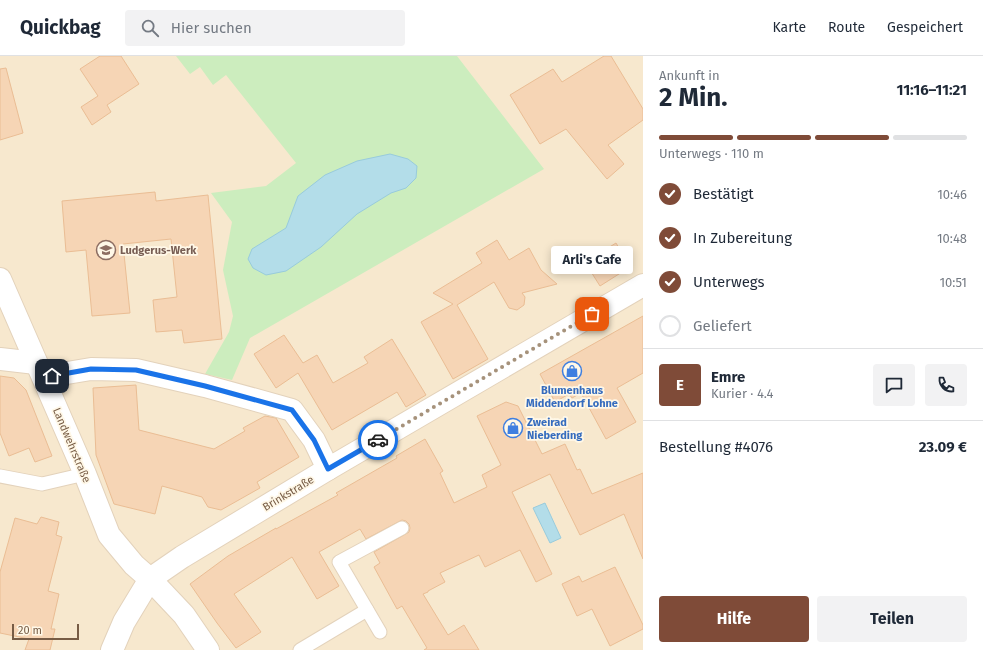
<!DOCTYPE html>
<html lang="de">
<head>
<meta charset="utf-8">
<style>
  :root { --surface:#fff; --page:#f2f2f3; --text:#1f2937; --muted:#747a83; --line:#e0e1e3; --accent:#7f4b38 }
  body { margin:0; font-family:"Fira Sans",sans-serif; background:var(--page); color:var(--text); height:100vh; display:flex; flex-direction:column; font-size:15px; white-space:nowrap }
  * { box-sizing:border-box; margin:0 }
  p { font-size:13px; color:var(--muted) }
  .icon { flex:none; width:22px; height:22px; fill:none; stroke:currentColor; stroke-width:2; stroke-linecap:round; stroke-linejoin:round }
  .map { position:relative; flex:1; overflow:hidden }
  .side { display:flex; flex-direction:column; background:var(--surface); width:340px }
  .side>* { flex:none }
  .scale { position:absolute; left:12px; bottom:10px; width:67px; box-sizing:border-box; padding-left:4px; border:2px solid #775c45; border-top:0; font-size:11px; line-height:14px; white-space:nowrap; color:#775c45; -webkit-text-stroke:3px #fff8e8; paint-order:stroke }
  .pin { position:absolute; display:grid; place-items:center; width:34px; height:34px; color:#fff; margin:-17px; border-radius:8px; box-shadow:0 2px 6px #0006 }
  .courier { position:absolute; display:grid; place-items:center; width:40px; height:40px; margin:-20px; border:3px solid #1a73e8; border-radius:50%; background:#fff; color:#222; box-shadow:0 1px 5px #0007 }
  .bubble { position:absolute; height:28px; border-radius:4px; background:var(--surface); box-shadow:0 2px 10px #0003; font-size:13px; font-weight:700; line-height:28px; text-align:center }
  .headline em { font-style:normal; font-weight:700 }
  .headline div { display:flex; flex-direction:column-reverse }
  .headline { display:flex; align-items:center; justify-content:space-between; height:68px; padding:0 16px }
  h1 { font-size:26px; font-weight:700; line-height:30px }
  .bar { display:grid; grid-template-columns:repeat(4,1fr); gap:6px 4px; align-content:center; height:48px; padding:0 16px }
  .bar i { height:5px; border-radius:3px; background:var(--line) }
  .bar .on { background:var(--accent) }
  .bar p { grid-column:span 4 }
  .line { display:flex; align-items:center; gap:10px; padding:0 16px; border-top:1px solid var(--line) }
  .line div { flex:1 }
  .round { display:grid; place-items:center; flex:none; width:42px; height:42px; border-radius:4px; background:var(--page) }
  ol { padding:0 16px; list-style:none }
  li { display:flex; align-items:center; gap:12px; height:44px }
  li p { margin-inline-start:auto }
  li .icon { padding:4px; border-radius:50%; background:var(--accent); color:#fff; stroke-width:4 }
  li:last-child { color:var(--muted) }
  li i { width:22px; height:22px; border:2px solid var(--line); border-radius:50% }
  .primary-button { display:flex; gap:8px; margin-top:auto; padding:8px 16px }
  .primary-button a { flex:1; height:46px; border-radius:4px; background:var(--accent); color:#fff; font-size:16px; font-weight:700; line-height:46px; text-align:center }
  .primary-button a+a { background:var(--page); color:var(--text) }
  header { display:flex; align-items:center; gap:24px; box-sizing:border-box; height:56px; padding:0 20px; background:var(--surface); border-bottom:1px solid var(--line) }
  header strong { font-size:19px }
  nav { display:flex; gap:22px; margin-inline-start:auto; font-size:14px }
  .search { width:280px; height:36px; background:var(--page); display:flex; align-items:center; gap:10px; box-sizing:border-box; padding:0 14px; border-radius:4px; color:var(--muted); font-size:15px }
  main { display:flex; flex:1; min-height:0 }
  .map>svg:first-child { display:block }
  .residential { fill:#f7e8ce }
  .green { fill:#ccedbe }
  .water { fill:#b3dde9; stroke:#98cbdc }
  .building { fill:#f6d5b5; stroke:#eabd94 }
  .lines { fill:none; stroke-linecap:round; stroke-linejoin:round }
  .service-casing { stroke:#e3d2bb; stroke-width:15 }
  .minor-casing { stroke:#e3d2bb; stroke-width:24 }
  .tertiary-casing { stroke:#e3d2bb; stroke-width:24 }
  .service { stroke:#fff; stroke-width:13 }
  .minor { stroke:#fff; stroke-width:22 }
  .tertiary { stroke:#fff; stroke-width:22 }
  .done { stroke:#a6927b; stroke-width:4; stroke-dasharray:0 7.2 }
  .route { stroke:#1a73e8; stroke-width:5 }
  .labels { text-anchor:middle; stroke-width:3.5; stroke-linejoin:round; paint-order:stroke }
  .education-label { font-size:11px; font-weight:bold; fill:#785e54; stroke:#fff8e8; text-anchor:start }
  .shop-label { font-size:11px; font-weight:bold; fill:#366cbe; stroke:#fff8e8 }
  .street-label { font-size:11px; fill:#775c45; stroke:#fff8e8 }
</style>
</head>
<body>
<header>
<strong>Quickbag</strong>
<div class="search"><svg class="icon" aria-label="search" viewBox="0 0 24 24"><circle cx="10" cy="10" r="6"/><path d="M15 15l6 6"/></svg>Hier suchen</div>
<nav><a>Karte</a><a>Route</a><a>Gespeichert</a></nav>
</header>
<main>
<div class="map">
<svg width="643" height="594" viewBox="0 0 643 594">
  <rect width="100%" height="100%" fill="#fef5e0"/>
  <rect class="residential" x="0" y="0" width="643" height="594"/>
  <path class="green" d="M176,0H457L544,113L250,282L232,324L205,318L229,276L233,260L223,214L232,166L211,137L266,130L296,107L226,19L213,29L200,11L190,18Z"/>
  <g class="water">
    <path d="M390,98L408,103L417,110L416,122L406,132L391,137L357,158L321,191L286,215L266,219L253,212L248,203L252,193L286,172L298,140L325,119L357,105Z"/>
    <path d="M545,447L561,482L550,487L533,452Z"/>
  </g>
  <g class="building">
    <path d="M100,0H121L139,28L107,49L111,56L92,69L81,51L98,40L80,13Z"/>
    <path d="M604,0H611L643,53V64L608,89L624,108L607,123L566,73L540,88L510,39L553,13L562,26Z"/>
    <path d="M6,12L23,77L0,84V13Z"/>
    <path d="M155,136L156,145L208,139L222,283L184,287L182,274L156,276L153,244L177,241L171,183L123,188L130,257L92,260L86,194L66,196L62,145Z"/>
    <path d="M497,184L509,204L529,192L541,214L557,228L522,237L525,241L524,249L517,254L509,252L494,226L457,249L488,303L453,323L421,266L453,248L433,237L482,207L476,197Z"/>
    <path d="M616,187L630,211L600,230L588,211L598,205L595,200Z"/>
    <path d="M643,260V317L617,332L636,366L606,383L581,337L572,342L569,338L555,346L540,318Z"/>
    <path d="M284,279L303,307L317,299L333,327L368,307L364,301L392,283L426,339L406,351L397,336L332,374L298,317L276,332L254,298Z"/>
    <path d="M0,320L14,322L26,334L52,400L35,406L29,392L9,400L0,377Z"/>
    <path d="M136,329L139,374L214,393L245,375L243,372L265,360L276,362L299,401L257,426L260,432L221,454L208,451L202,441L162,430L155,458L114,448L96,399L93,332Z"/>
    <path d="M506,346L518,350L542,398L565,388L577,414L580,413L592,438L643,417V503L624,458L580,479L550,418L512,436L552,518L536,526L520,494L485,511L479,499L440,517L445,526L428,535V536L423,538L448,579L464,569L479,594H424L427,592L402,550L397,553L374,511L380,507L374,496L409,476L410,472L409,468L406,465L402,464L366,483L360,473L319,496L339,530L317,543L292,501L234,538L261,576L236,592L217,567L190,528L228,500L276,472V473L338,439L336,437L397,402L396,400L425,383L443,415L440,417L454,447L487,431L482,419L501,409L477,360Z"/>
    <path d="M41,461L59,466L56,479L62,481L48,535L59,538L51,573H55L50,594H25L29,583L0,577V516L15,462L37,468Z"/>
    <path d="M615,511L643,569V573L610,590L592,553L577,560L562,528L579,520L582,526Z"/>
  </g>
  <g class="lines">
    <g class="service-casing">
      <g id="service">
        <path d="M0,420L42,428L85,418"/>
        <path d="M380,576L339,506L402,472"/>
        <path d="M300,594L367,554"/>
      </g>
    </g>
    <g class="minor-casing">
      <g id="minor">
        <path d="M0,303L36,307"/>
        <path d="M43,321L91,313L136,314L205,330L292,354L314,384L328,413"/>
        <path d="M150,523L184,559L208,594"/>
      </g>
    </g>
    <g class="tertiary-casing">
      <g id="tertiary">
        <path d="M0,223L85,418L109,479L134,509L150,523"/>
        <path d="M112,594L124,566L150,523L182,501L328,413L643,229"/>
      </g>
    </g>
    <use href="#service" class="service"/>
    <use href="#minor" class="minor"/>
    <use href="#tertiary" class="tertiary"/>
  </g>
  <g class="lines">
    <path class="done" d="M378,384L592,258"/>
    <path class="route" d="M52,320L91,313L136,314L205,330L292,354L314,384L328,413L378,384"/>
  </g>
  <defs>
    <g id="school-ring" transform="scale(1)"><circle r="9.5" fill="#fff8e8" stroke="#8d6e63" stroke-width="1.5"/><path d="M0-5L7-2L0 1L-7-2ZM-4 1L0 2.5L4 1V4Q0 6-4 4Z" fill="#8d6e63"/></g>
    <g id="shop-ring" transform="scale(1)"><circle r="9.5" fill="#fff8e8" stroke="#3f7fe0" stroke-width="1.5"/><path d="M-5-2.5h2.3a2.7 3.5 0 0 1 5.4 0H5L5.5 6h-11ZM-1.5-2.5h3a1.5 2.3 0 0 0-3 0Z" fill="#3f7fe0"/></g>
  </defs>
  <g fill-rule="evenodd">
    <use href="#school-ring" x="106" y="194"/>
    <use href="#shop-ring" x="572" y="315"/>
    <use href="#shop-ring" x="513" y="372"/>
  </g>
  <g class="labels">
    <g class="education-label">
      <text x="120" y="198">Ludgerus-Werk</text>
    </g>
    <g class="shop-label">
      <text x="572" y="338">Blumenhaus<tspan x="572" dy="13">Middendorf Lohne</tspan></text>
      <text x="527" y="370" text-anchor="start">Zweirad<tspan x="527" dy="13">Nieberding</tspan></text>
    </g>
    <g class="street-label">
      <text transform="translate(72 389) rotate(67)" y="4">Landwehrstraße</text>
      <text transform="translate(288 437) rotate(-31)" y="4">Brinkstraße</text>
    </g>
  </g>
</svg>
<div class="scale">20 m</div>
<div class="pin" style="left:592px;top:258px;background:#ea580c"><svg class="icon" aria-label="bag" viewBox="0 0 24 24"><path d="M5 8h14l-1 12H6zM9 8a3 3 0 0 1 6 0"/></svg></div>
<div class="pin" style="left:52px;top:320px;background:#1f2937"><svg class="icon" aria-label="home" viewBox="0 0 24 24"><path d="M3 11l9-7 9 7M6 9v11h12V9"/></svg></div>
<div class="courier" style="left:378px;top:384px"><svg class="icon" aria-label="car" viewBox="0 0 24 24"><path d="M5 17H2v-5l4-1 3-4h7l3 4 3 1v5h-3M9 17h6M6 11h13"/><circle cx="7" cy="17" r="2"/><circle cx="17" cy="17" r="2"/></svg></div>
<div class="bubble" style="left:551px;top:190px;width:82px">Arli's Cafe</div>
</div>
<section class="side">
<div class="headline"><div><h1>2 Min.</h1><p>Ankunft in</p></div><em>11:16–11:21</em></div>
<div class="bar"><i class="on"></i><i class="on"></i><i class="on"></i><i></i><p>Unterwegs · 110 m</p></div>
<ol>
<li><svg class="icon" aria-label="check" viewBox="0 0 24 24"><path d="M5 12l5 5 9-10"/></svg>Bestätigt<p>10:46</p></li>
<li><svg class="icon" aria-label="check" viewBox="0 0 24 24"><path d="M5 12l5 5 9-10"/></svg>In Zubereitung<p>10:48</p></li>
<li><svg class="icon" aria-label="check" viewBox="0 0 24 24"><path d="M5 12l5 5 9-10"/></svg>Unterwegs<p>10:51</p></li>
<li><i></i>Geliefert</li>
</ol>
<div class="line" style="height:72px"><b class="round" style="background:var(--accent);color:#fff">E</b><div><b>Emre</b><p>Kurier · 4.4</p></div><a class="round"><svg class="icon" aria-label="chat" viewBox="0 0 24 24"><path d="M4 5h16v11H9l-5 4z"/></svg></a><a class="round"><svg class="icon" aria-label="phone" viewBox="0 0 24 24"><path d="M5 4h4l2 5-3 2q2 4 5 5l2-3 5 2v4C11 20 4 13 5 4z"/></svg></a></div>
<div class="line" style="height:52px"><div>Bestellung #4076</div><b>23.09 €</b></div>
<div class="primary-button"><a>Hilfe</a><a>Teilen</a></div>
</section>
</main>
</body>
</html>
